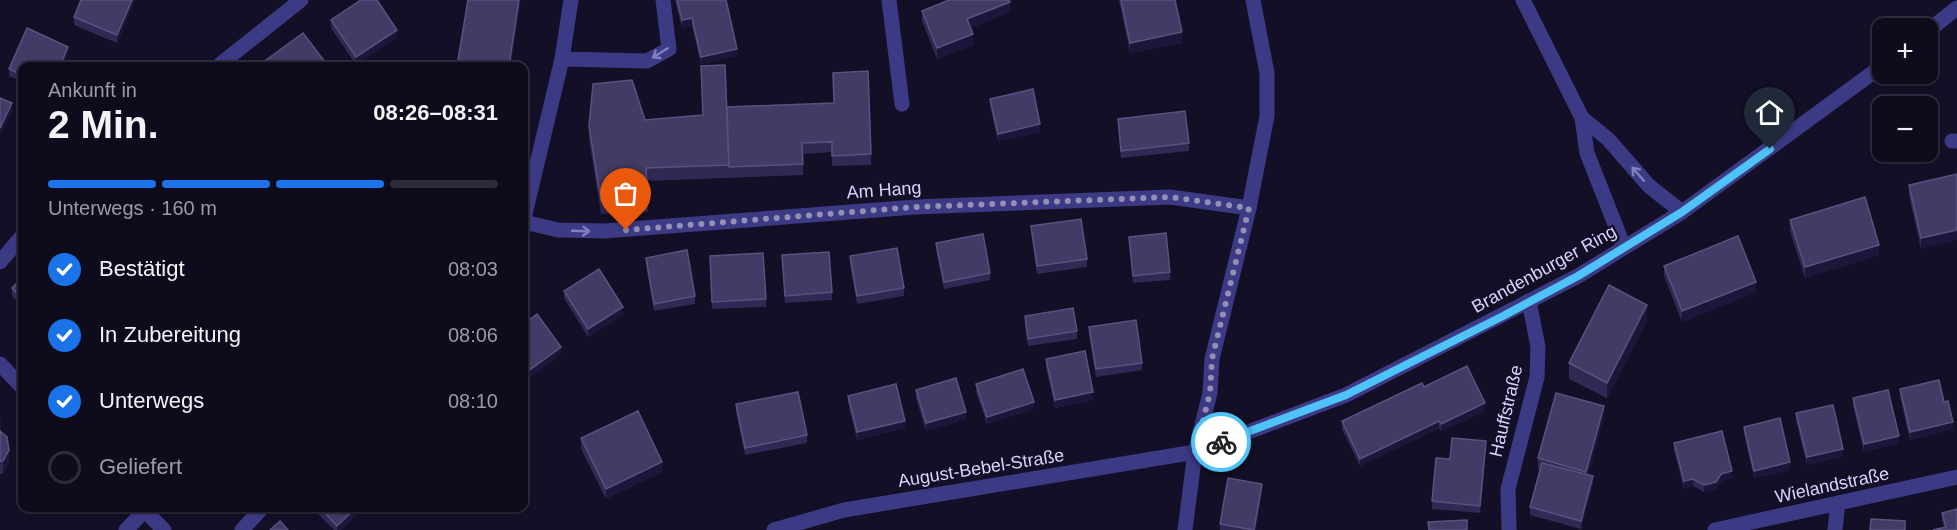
<!DOCTYPE html>
<html lang="de">
<head>
<meta charset="utf-8">
<style>
  :root { --surface:#0e0b1c; --page:#171425; --text:#f1f3f6; --muted:#9b9ba3; --line:#2e2b3b; --accent:#1a73e8 }
  body { margin:0; font-family:Arial,sans-serif; background:var(--page); color:var(--text); height:100vh; display:flex; flex-direction:column; font-size:22px; white-space:nowrap }
  * { box-sizing:border-box; margin:0 }
  p { font-size:20px; color:var(--muted) }
  .icon { flex:none; width:33px; height:33px; fill:none; stroke:currentColor; stroke-width:2; stroke-linecap:round; stroke-linejoin:round }
  .map { position:relative; flex:1; overflow:hidden }
  .panel { position:absolute; left:18px; top:62px; width:510px; height:450px; display:flex; flex-direction:column; background:var(--surface); border-radius:12px; box-shadow:0 2px 4px #0004,0 0 0 2px var(--line) }
  .panel>* { flex:none }
  .fabs { position:absolute; left:1872px; top:18px; display:grid; gap:12px }
  .fabs a { display:grid; place-items:center; width:66px; height:66px; border-radius:12px; background:var(--surface); box-shadow:0 2px 4px #0004,0 0 0 2px var(--line); font-size:30px }
  .pin { position:absolute; display:grid; place-items:center; width:51px; height:51px; color:#fff; margin:-62px -26px; border-radius:50% 50% 50% 0; rotate:-45deg; box-shadow:0 0 6px #0007 }
  .pin .icon { rotate:45deg }
  .courier { position:absolute; display:grid; place-items:center; width:60px; height:60px; margin:-30px; border:4px solid #4fc3f7; border-radius:50%; background:#fff; color:#222; box-shadow:0 2px 8px #0007 }
  .overview em { font-style:normal; font-weight:600 }
  .overview div { display:flex; flex-direction:column-reverse }
  .overview { display:flex; align-items:center; justify-content:space-between; height:102px; padding:0 30px }
  h1 { font-size:39px; font-weight:600; line-height:45px }
  .bar { display:grid; grid-template-columns:repeat(4,1fr); gap:9px 6px; align-content:center; height:72px; padding:0 30px }
  .bar i { height:8px; border-radius:4px; background:var(--line) }
  .bar .selected { background:var(--accent) }
  .bar p { grid-column:span 4 }
  ol { padding:0 30px; list-style:none }
  li { display:flex; align-items:center; gap:18px; height:66px }
  li p { margin-inline-start:auto }
  li .icon { padding:6px; border-radius:50%; background:var(--accent); color:#fff; stroke-width:4 }
  li:last-child { color:var(--muted) }
  li i { width:33px; height:33px; border:3px solid var(--line); border-radius:50% }
  .map>svg:first-child { display:block }
  .lines { fill:none; stroke-linecap:round; stroke-linejoin:round }
  .minor { stroke:#3d3a85; stroke-width:15 }
  .tertiary { stroke:#3d3a85; stroke-width:15 }
  .wall { fill:#312854 }
  .shaded-wall { fill:#1d163a }
  .building { fill:#433a66; stroke:#5a527e; stroke-width:1.5 }
  .oneway { stroke:#837fbc }
  .done { stroke:#948fb3; stroke-width:6; stroke-dasharray:0 10.8 }
  .route { stroke:#4fc3f7; stroke-width:8 }
  .labels { text-anchor:middle; stroke-width:4.5; stroke-linejoin:round; paint-order:stroke }
  .street-label { font-size:18px; fill:#d9d4ff; stroke:#130f26 }
</style>
</head>
<body>
<div class="map">
<svg width="1957" height="530" viewBox="0 0 1957 530">
  <rect width="100%" height="100%" fill="#130f26"/>
  <g class="lines">
    <g class="minor">
      <path d="M889,0L902,104"/>
      <path d="M1523,0L1582,118L1587,153L1624,247"/>
      <path d="M562,59L647,61L669,49L663,0"/>
      <path d="M218,66L301,0"/>
      <path d="M1582,118L1608,139L1649,186L1682,212"/>
      <path d="M1952,141H1957"/>
      <path d="M524,218L562,59L571,0"/>
      <path d="M524,222L558,230L604,231L915,207L1170,197L1249,208"/>
      <path d="M0,262L22,236"/>
      <path d="M0,364L22,387"/>
      <path d="M141,507L164,530"/>
      <path d="M126,530L145,510"/>
      <path d="M242,530L263,507"/>
      <path d="M774,530L844,510L1195,452L1210,393L1212,359L1249,208L1267,116V73L1253,0"/>
      <path d="M1509,530L1508,489L1537,377L1538,347L1529,301"/>
      <path d="M1715,530L1957,477"/>
      <path d="M1835,530L1838,503"/>
    </g>
    <g class="tertiary">
      <path d="M1928,31L1957,8"/>
      <path d="M1185,530L1195,452L1346,395L1578,276L1682,212L1882,66"/>
    </g>
  </g>
  <g class="wall">
    <path d="M135,0L117,43L74,25V17Z"/>
    <path d="M675,0H726L737,56L701,64L692,26L682,28Z"/>
    <path d="M1119,0H1175L1182,43L1130,53Z"/>
    <path d="M922,11L1010,12L970,28L973,45L937,59L922,21Z"/>
    <path d="M331,20L397,37L356,65L331,28Z"/>
    <path d="M68,54L63,66H22V82L9,76V69Z"/>
    <path d="M701,66L727,114L834,103L833,73L871,154V165L832,166V152L803,154V175L647,181L648,212L601,214L589,139V126L703,115Z"/>
    <path d="M990,99L1040,132L998,141L990,106Z"/>
    <path d="M1118,119L1189,143V151L1121,158Z"/>
    <path d="M1957,174L1921,249L1909,196V185Z"/>
    <path d="M1790,220L1879,255L1805,278L1790,231Z"/>
    <path d="M1031,226L1087,259V267L1037,274L1031,233Z"/>
    <path d="M1129,237L1170,272V280L1133,283Z"/>
    <path d="M936,243L990,273V280L944,289L936,250Z"/>
    <path d="M782,255L832,292V300L785,303Z"/>
    <path d="M850,256L904,288V296L857,304L850,264Z"/>
    <path d="M646,258L695,296V304L654,311L646,265Z"/>
    <path d="M710,263L766,299V307L712,309Z"/>
    <path d="M1664,266L1756,292L1682,322L1664,276Z"/>
    <path d="M22,278V307L12,296V288Z"/>
    <path d="M564,291L623,315L588,337L564,298Z"/>
    <path d="M1025,316L1077,331V339L1028,346L1025,324Z"/>
    <path d="M1647,321L1607,398L1569,379V363Z"/>
    <path d="M524,324L561,354L527,380L525,378L524,379Z"/>
    <path d="M1089,327L1142,363V370L1096,377L1089,335Z"/>
    <path d="M1046,359L1093,400L1055,408L1046,367Z"/>
    <path d="M976,384L1034,409L987,424L976,392Z"/>
    <path d="M1424,387L1485,411L1441,431L1439,428L1360,466L1342,429V421Z"/>
    <path d="M1900,389L1944,402L1953,429L1910,440L1900,396Z"/>
    <path d="M916,390L966,419L926,431L916,398Z"/>
    <path d="M848,396L905,428L857,440L848,403Z"/>
    <path d="M1853,398L1899,443L1864,452L1853,406Z"/>
    <path d="M736,404L807,435V443L745,455L736,412Z"/>
    <path d="M1796,413L1843,456L1807,465L1796,421Z"/>
    <path d="M0,416L1,430L0,431L9,462L3,474H0Z"/>
    <path d="M1604,417L1588,475L1593,484L1581,529L1530,515V507L1540,469H1538V458Z"/>
    <path d="M1744,427L1790,470L1754,478L1744,434Z"/>
    <path d="M581,438L662,472L606,499L581,449Z"/>
    <path d="M1674,443L1732,478L1721,481L1716,489L1704,492L1693,486L1684,489L1674,450Z"/>
    <path d="M1486,449L1480,513L1432,509V501L1450,459Z"/>
    <path d="M1262,491L1256,530H1220V524Z"/>
    <path d="M311,507H365L341,530H334Z"/>
    <path d="M1942,513L1957,530L1944,527L1942,521Z"/>
  </g>
  <g class="shaded-wall">
    <path d="M132,0H135L117,43V35Z"/>
    <path d="M519,0H521L511,66H509Z"/>
    <path d="M1010,2V12L967,29V19Z"/>
    <path d="M692,18V26L682,28V20Z"/>
    <path d="M397,30V37L356,65V57Z"/>
    <path d="M1182,32V43L1130,53V43Z"/>
    <path d="M973,34V45L937,59V48Z"/>
    <path d="M68,47V54L63,66H60Z"/>
    <path d="M737,49V56L701,64V57Z"/>
    <path d="M12,103V111L0,136V128Z"/>
    <path d="M1040,124V132L998,141V134Z"/>
    <path d="M1957,230V240L1921,249V238Z"/>
    <path d="M1879,245V255L1805,278V267Z"/>
    <path d="M1756,282V292L1682,322V311Z"/>
    <path d="M1647,305V321L1607,398V383Z"/>
    <path d="M623,307V315L588,337V329Z"/>
    <path d="M561,347V354L527,380V372Z"/>
    <path d="M1093,392V400L1055,408V400Z"/>
    <path d="M1034,402V409L987,424V417Z"/>
    <path d="M1485,403V411L1441,431V424Z"/>
    <path d="M1604,406V417L1586,482V472Z"/>
    <path d="M966,412V419L926,431V423Z"/>
    <path d="M1,417V430L0,431V418Z"/>
    <path d="M905,421V428L857,440V432Z"/>
    <path d="M1439,421V428L1360,466V459Z"/>
    <path d="M1953,422V429L1910,440V432Z"/>
    <path d="M1899,436V443L1864,452V444Z"/>
    <path d="M1486,441V449L1480,513V506Z"/>
    <path d="M1843,449V456L1807,465V457Z"/>
    <path d="M9,450V462L3,474V461Z"/>
    <path d="M662,462V472L606,499V489Z"/>
    <path d="M1790,462V470L1754,478V471Z"/>
    <path d="M1732,471V478L1721,481L1716,489L1704,492V485L1721,474Z"/>
    <path d="M1593,476V484L1581,529V521Z"/>
    <path d="M1693,479V486L1684,489V481Z"/>
    <path d="M1262,484V491L1256,530H1254Z"/>
    <path d="M357,507H365L341,530H337V526Z"/>
  </g>
  <g class="building">
    <path d="M81,0H132L117,35L74,17Z"/>
    <path d="M361,0H377L397,30L356,57L331,20Z"/>
    <path d="M468,0H519L509,66H457Z"/>
    <path d="M677,0H726L737,49L701,57L692,18L682,20Z"/>
    <path d="M949,0H1009L1010,2L967,19L973,34L937,48L922,11Z"/>
    <path d="M1121,0H1175L1182,32L1130,43Z"/>
    <path d="M27,28L68,47L60,66H22V75L9,69Z"/>
    <path d="M303,33L328,66H258Z"/>
    <path d="M725,65L729,165L646,168L648,199L601,201L589,126L593,84L632,80L645,120L703,115L701,66Z"/>
    <path d="M868,71L871,154L832,156V142L802,143L803,164L729,167L727,107L834,103L833,73Z"/>
    <path d="M1033,89L1040,124L998,134L990,99Z"/>
    <path d="M0,98L12,103L0,128Z"/>
    <path d="M1185,111L1189,143L1121,151L1118,119Z"/>
    <path d="M1957,174V230L1921,238L1909,185Z"/>
    <path d="M1865,197L1879,245L1805,267L1790,220Z"/>
    <path d="M1081,219L1087,259L1037,266L1031,226Z"/>
    <path d="M1166,233L1170,272L1133,276L1129,237Z"/>
    <path d="M983,234L990,273L944,282L936,243Z"/>
    <path d="M1738,236L1756,282L1682,311L1664,266Z"/>
    <path d="M897,248L904,288L857,296L850,256Z"/>
    <path d="M687,250L695,296L654,304L646,258Z"/>
    <path d="M829,252L832,292L785,296L782,255Z"/>
    <path d="M763,253L766,299L712,302L710,256Z"/>
    <path d="M599,269L623,307L588,329L564,291Z"/>
    <path d="M22,278V300L12,288Z"/>
    <path d="M1609,285L1647,305L1607,383L1569,363Z"/>
    <path d="M1073,308L1077,331L1028,339L1025,316Z"/>
    <path d="M537,314L561,347L527,372L524,368V324Z"/>
    <path d="M1136,320L1142,363L1096,369L1089,327Z"/>
    <path d="M1085,351L1093,392L1055,400L1046,359Z"/>
    <path d="M1467,366L1485,403L1441,424L1439,421L1360,459L1342,421L1422,383L1424,387Z"/>
    <path d="M1023,369L1034,402L987,417L976,384Z"/>
    <path d="M956,378L966,412L926,423L916,390Z"/>
    <path d="M1939,380L1944,402L1948,401L1953,422L1910,432L1900,389Z"/>
    <path d="M896,384L905,421L857,432L848,396Z"/>
    <path d="M1888,390L1899,436L1864,444L1853,398Z"/>
    <path d="M798,392L807,435L745,448L736,404Z"/>
    <path d="M1556,393L1604,406L1586,472L1538,458Z"/>
    <path d="M1833,405L1843,449L1807,457L1796,413Z"/>
    <path d="M638,411L662,462L606,489L581,438Z"/>
    <path d="M1780,418L1790,462L1754,471L1744,427Z"/>
    <path d="M0,431L7,437L9,450L3,461H0Z"/>
    <path d="M1722,431L1732,471L1721,474L1716,482L1704,485L1693,479L1684,481L1674,443Z"/>
    <path d="M1452,438L1486,441L1480,506L1432,501L1436,458L1450,459Z"/>
    <path d="M1542,463L1593,476L1581,521L1530,507Z"/>
    <path d="M1228,478L1262,484L1254,530L1220,524Z"/>
    <path d="M319,507H357L337,526Z"/>
    <path d="M1957,509V530H1933L1946,527L1942,513Z"/>
    <path d="M1871,519L1905,521V530H1870Z"/>
    <path d="M1467,520V530H1429L1428,522Z"/>
    <path d="M280,521L288,530H270Z"/>
  </g>
  <defs><path id="oneway-shaft" d="M-6 0H5M1.5-3L5.5 0L1.5 3" fill="none" stroke-width="1.6" stroke-linecap="round" stroke-linejoin="round" transform="scale(1.5)"/></defs>
  <g class="oneway">
    <use href="#oneway-shaft" transform="translate(660 53) rotate(148)"/>
    <use href="#oneway-shaft" transform="translate(1638 174) rotate(-131)"/>
    <use href="#oneway-shaft" transform="translate(581 231) rotate(2)"/>
  </g>
  <g class="lines">
    <path class="done" d="M626,230L915,207L1170,197L1249,208L1212,359L1210,393L1195,452L1221,442"/>
    <path class="route" d="M1221,442L1346,395L1503,316L1578,276L1682,212L1770,149"/>
  </g>
  <g class="labels">
    <g class="street-label">
      <text transform="translate(884 190) rotate(-4)" y="6">Am Hang</text>
      <text transform="translate(1544 269) rotate(-29)" y="6">Brandenburger Ring</text>
      <text transform="translate(1506 411) rotate(-77)" y="6">Hauffstraße</text>
      <text transform="translate(981 468) rotate(-9)" y="6">August-Bebel-Straße</text>
      <text transform="translate(1832 485) rotate(-12)" y="6">Wielandstraße</text>
    </g>
  </g>
</svg>
<div class="fabs">
<a>+</a>
<a>−</a>
</div>
<div class="pin" style="left:626px;top:230px;background:#ea580c"><svg class="icon" aria-label="bag" viewBox="0 0 24 24"><path d="M5 8h14l-1 12H6zM9 8a3 3 0 0 1 6 0"/></svg></div>
<div class="pin" style="left:1770px;top:149px;background:#1f2937"><svg class="icon" aria-label="home" viewBox="0 0 24 24"><path d="M3 11l9-7 9 7M6 9v11h12V9"/></svg></div>
<div class="courier" style="left:1221px;top:442px"><svg class="icon" aria-label="bike" viewBox="0 0 24 24"><circle cx="6" cy="16" r="4"/><circle cx="18" cy="16" r="4"/><path d="M6 16l4-8h5l3 8M10 8l3 8H6M13 5h3"/></svg></div>
<section class="panel">
<div class="overview"><div><h1>2 Min.</h1><p>Ankunft in</p></div><em>08:26–08:31</em></div>
<div class="bar"><i class="selected"></i><i class="selected"></i><i class="selected"></i><i></i><p>Unterwegs · 160 m</p></div>
<ol>
<li><svg class="icon" aria-label="check" viewBox="0 0 24 24"><path d="M5 12l5 5 9-10"/></svg>Bestätigt<p>08:03</p></li>
<li><svg class="icon" aria-label="check" viewBox="0 0 24 24"><path d="M5 12l5 5 9-10"/></svg>In Zubereitung<p>08:06</p></li>
<li><svg class="icon" aria-label="check" viewBox="0 0 24 24"><path d="M5 12l5 5 9-10"/></svg>Unterwegs<p>08:10</p></li>
<li><i></i>Geliefert</li>
</ol>
</section>
</div>
</body>
</html>
